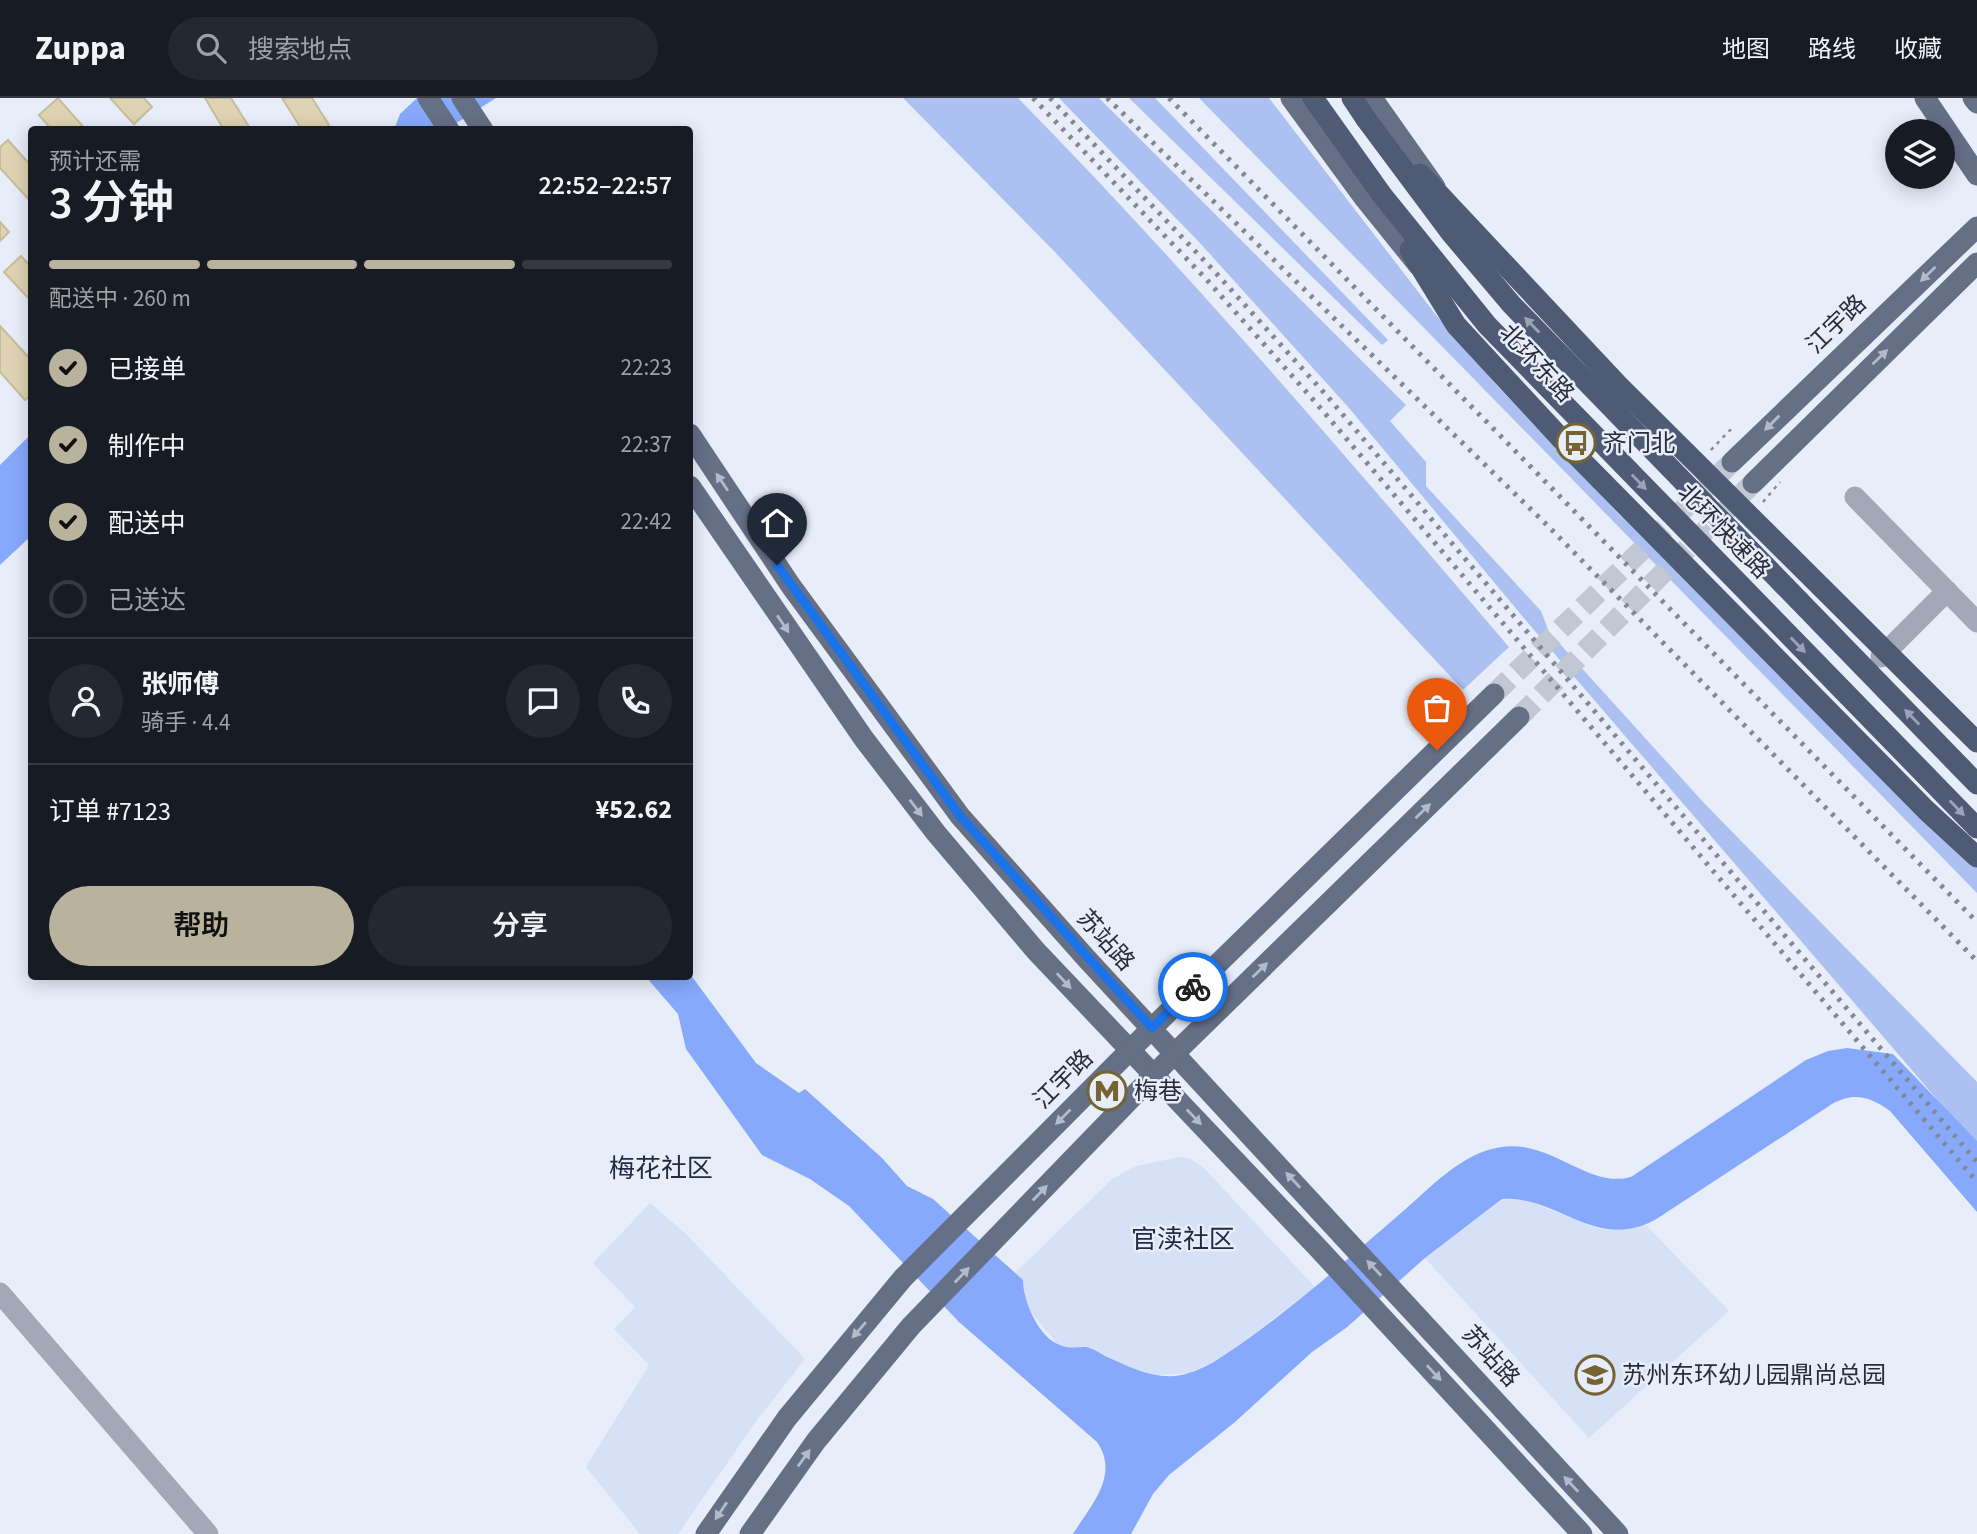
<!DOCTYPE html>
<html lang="zh">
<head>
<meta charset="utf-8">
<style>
  :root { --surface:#171b24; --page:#242831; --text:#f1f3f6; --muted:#9ea1a6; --line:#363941; --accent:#b9b39e }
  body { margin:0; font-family:"Source Sans 3","Noto Sans SC",sans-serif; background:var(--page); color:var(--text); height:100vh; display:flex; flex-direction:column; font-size:26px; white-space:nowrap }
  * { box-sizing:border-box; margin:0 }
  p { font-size:23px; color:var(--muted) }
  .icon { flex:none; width:38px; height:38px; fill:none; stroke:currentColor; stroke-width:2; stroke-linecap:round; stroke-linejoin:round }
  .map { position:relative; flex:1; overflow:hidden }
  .side { position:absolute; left:28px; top:28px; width:665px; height:854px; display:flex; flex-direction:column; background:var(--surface); border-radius:7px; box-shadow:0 4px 18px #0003 }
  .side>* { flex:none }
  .buttons { position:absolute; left:1885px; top:21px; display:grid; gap:14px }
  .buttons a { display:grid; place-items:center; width:70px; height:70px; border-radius:50%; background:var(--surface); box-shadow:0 4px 18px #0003; font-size:35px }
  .pin { position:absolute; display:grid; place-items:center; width:60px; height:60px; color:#fff; margin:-72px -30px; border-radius:50% 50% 50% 0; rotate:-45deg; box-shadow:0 0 7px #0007 }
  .pin .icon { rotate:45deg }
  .courier { position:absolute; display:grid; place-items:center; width:70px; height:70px; margin:-35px; border:5px solid #1a73e8; border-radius:50%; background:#fff; color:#222; box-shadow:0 2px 9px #0007 }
  .overview em { font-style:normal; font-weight:600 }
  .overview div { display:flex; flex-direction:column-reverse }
  .overview { display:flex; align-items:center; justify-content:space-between; height:119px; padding:0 21px }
  h1 { font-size:46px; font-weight:600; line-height:52px }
  .bar { display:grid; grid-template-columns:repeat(4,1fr); gap:10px 7px; align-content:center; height:84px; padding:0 21px }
  .bar i { height:9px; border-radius:5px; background:var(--line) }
  .bar .active { background:var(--accent) }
  .bar p { grid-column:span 4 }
  .line { display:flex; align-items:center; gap:18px; padding:0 21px; border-top:2px solid var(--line) }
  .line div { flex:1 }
  .round { display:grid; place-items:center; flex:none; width:74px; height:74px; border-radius:37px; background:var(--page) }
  ol { padding:0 21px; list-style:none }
  li { display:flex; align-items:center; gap:21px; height:77px }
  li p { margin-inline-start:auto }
  li .icon { padding:7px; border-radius:50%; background:var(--accent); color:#111; stroke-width:4 }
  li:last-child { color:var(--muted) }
  li i { width:38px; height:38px; border:4px solid var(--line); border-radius:50% }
  .action { display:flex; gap:14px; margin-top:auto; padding:14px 21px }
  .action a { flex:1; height:80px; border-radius:42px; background:var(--accent); color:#111; font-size:28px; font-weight:600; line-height:80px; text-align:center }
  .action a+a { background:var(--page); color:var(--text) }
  header { display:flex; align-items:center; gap:42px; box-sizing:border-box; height:98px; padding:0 35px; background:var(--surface); border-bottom:2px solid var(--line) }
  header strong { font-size:33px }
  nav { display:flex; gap:38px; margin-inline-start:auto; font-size:24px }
  .search { width:490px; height:63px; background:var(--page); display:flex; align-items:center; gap:18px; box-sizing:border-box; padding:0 24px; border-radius:38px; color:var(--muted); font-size:26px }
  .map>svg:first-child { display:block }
  .built { fill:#d6e1f8 }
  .green { fill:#acc1f1 }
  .water { fill:#87a9fc }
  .building { fill:#ded3b2; stroke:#c7bc9b; stroke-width:2 }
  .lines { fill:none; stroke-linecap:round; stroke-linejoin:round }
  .major-tunnel { stroke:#c1c7d3; stroke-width:21; stroke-dasharray:21 10; stroke-linecap:butt }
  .path { stroke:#858b97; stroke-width:2.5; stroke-dasharray:3.5 5; stroke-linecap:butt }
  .minor { stroke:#a2a8b5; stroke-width:21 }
  .major { stroke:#656f86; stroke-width:21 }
  .highway { stroke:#4f5a75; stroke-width:21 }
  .rail { stroke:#818793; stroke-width:5; stroke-dasharray:3.5 7; stroke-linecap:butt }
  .highway-bridge { stroke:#4f5a75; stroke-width:21 }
  .oneway { fill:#b3bbcb }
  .oneway2 { fill:#9ba4b7 }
  .done { stroke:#6b707c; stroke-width:7; stroke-dasharray:0 12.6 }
  .route { stroke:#1a73e8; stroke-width:9 }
  .labels { text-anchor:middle; stroke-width:5; stroke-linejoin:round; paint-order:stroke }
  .street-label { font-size:24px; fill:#282d39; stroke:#e7edf9 }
  .poi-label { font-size:24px; fill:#282d39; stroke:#e7edf9; text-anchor:start }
  .neighbourhood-label { font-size:26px; fill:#212b42; stroke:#e7edf9 }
</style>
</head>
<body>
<header>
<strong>Zuppa</strong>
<div class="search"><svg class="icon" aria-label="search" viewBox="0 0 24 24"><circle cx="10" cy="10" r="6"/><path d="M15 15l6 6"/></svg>搜索地点</div>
<nav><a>地图</a><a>路线</a><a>收藏</a></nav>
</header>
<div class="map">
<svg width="1977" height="1436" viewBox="0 0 1977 1436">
  <rect width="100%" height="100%" fill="#e7edf9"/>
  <g class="built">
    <path d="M1180,1059L1191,1061L1204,1070L1315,1189L1226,1257L1190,1275L1155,1277L1137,1273L1087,1249L1077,1251L1057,1246L1026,1208L1023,1182L1015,1175L1112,1081L1136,1068Z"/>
    <path d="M1503,1101L1526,1102L1599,1131L1616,1132L1645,1126L1729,1213L1589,1340L1425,1160Z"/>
    <path d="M650,1105L685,1135L805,1261L757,1322L678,1436H640L586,1369L649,1267L614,1231L635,1209L593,1165Z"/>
  </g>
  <g class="green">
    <path d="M903,0H1018C1190,175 1349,362 1509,549L1463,592L1054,153Z"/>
    <path d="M1059,0H1099L1406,307L1390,323L1426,364V388L1541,513L1549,534L1704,705L1977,984V1048L1523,519L1349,310L1199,144Z"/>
    <path d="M1129,0H1155L1388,242L1382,247Z"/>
    <path d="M1199,0H1269L1436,217L1501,292L1618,415L1977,769V795Z"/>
  </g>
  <g class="water">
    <path d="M417,0H496L447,31L394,32L400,16Z"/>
    <path d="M31,336V438L0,467V367Z"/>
    <path d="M690,876L756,965L799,995L805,991L882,1060L907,1088L933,1101L1023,1182C1023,1203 1039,1240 1060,1247C1070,1251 1076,1249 1086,1249C1092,1250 1100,1255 1105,1258C1128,1268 1149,1280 1175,1278C1202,1275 1224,1257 1245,1243C1300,1204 1350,1159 1401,1115C1426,1094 1453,1064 1485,1053C1546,1031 1583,1092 1631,1079L1806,962L1828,953L1847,950L1893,956L1977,1043V1114L1890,1013C1870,998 1853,994 1832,1006L1658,1120C1597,1156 1559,1097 1502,1101L1425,1160L1346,1230L1312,1254L1235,1324L1169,1377L1153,1396L1131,1436H1073C1091,1407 1120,1377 1097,1344L959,1224L849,1108L810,1081L762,1057L686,951L678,916L646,879Z"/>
  </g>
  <g class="building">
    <path d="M58,0L86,32H52L39,17Z"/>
    <path d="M110,0H144L152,9L134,26Z"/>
    <path d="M205,0H231L251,32H224Z"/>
    <path d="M282,0H312L329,27L322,32H302Z"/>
    <path d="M8,42L32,69V105L0,70V49Z"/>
    <path d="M0,124L9,134L0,143Z"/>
    <path d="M21,158L32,170V204L4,174Z"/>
    <path d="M0,228L32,263V296L25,302L0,274Z"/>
  </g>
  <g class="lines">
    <g class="major-tunnel">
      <path d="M1494,596L1732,364"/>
      <path d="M1519,619L1753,385"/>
    </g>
    <g class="path">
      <path d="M1711,352L1730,332L1733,336"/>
      <path d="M1763,404L1780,384"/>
    </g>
    <g class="minor">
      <path d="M1855,399L1977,524"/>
      <path d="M1881,559L1947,493"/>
      <path d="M0,1195L208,1436"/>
    </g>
    <g class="major">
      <path d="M428,0L449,32"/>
      <path d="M462,0L483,32"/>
      <path d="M1291,0L1365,101L1419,168"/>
      <path d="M1372,0L1435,89"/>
      <path d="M1925,0L1977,77"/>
      <path d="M1973,0L1977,5"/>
      <path d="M690,336L791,488L960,718L1086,860L1618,1436"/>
      <path d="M1732,364L1977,129"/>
      <path d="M1753,385L1977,165"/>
      <path d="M690,388L864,641L936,735L1036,853L1319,1151L1582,1436"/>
      <path d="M706,1436L787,1320L903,1180L1152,930L1494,596"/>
      <path d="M750,1436L816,1343L911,1228L1176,954L1519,619"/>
    </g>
    <g class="highway">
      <path d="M1352,0L1366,21"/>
      <path d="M1927,713L1977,759"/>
    </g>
    <g class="rail">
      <path d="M1033,0L1207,182L1317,306L1977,1084"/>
      <path d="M1050,0L1216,175L1327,298L1977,1064"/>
      <path d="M1107,0L1545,425L1977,863"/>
      <path d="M1169,0L1977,824"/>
    </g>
    <g class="highway-bridge">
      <path d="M1313,0L1382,97L1487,227L1977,730"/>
      <path d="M1366,21L1451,135L1512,207L1977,686"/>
      <path d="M1420,76L1618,287L1977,644"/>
      <path d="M1410,152L1456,227L1578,359L1927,713"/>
    </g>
  </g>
  <defs><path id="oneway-solid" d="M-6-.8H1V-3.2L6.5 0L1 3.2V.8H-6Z" transform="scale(1.75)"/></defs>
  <g class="oneway">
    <use href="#oneway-solid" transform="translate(1928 176) rotate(136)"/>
    <use href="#oneway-solid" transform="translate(1880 259) rotate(-44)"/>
    <use href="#oneway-solid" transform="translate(1772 325) rotate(135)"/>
    <use href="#oneway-solid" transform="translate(722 384) rotate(-124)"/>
    <use href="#oneway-solid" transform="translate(783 526) rotate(56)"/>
    <use href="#oneway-solid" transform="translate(916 710) rotate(53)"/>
    <use href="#oneway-solid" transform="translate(1423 713) rotate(-44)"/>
    <use href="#oneway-solid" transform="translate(1260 872) rotate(-44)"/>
    <use href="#oneway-solid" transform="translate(1064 883) rotate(47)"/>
    <use href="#oneway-solid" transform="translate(1063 1019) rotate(135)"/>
    <use href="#oneway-solid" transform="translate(1194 1019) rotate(46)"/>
    <use href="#oneway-solid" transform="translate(1293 1082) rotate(-133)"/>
    <use href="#oneway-solid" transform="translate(1040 1095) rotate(-46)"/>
    <use href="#oneway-solid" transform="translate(1374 1170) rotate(-133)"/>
    <use href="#oneway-solid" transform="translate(962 1177) rotate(-46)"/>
    <use href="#oneway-solid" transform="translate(859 1232) rotate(131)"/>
    <use href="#oneway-solid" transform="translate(1434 1275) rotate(47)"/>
    <use href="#oneway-solid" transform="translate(804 1360) rotate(-54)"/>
    <use href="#oneway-solid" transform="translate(1571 1386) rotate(-133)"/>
    <use href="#oneway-solid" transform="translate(721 1413) rotate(124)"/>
  </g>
  <g class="oneway2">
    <use href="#oneway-solid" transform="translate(1532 227) rotate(-134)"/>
    <use href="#oneway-solid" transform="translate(1639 384) rotate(46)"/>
    <use href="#oneway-solid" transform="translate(1798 547) rotate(46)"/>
    <use href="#oneway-solid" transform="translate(1912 619) rotate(-134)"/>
    <use href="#oneway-solid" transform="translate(1957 710) rotate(46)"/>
  </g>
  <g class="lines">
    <path class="done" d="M1193,889L1437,652"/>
    <path class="route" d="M777,467L960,718L1152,930L1193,889"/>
  </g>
  <defs>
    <g id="bus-ring" transform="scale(2.0125)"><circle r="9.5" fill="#e7edf9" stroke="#756432" stroke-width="1.5"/><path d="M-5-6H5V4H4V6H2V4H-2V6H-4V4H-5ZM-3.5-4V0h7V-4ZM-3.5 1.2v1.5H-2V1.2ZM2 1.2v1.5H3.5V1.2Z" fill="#756432"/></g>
    <g id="metro-ring" transform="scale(2.0125)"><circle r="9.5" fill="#e7edf9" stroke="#756432" stroke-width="1.5"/><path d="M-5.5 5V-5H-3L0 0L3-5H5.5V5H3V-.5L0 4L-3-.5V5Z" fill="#756432"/></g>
    <g id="school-ring" transform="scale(2.0125)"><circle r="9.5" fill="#e7edf9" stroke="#756432" stroke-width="1.5"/><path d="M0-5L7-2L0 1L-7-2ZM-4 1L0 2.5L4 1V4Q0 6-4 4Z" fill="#756432"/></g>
  </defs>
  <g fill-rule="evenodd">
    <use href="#bus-ring" x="1576" y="345"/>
    <use href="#metro-ring" x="1107" y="993"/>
    <use href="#school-ring" x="1595" y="1277"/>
  </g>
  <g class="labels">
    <g class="street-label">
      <text transform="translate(1836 226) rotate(-44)" y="8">江宇路</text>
      <text transform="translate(1537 265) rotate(47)" y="8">北环东路</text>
      <text transform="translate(1724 433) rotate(46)" y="8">北环快速路</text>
      <text transform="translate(1106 842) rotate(48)" y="8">苏站路</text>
      <text transform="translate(1063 981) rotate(-45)" y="8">江宇路</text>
      <text transform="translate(1491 1258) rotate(48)" y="8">苏站路</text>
    </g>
    <g class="poi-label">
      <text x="1603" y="353">齐门北</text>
      <text x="1134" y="1001">梅巷</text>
      <text x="1622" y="1285">苏州东环幼儿园鼎尚总园</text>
    </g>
    <g class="neighbourhood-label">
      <text x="661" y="1079">梅花社区</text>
      <text x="1183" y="1150">官渎社区</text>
    </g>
  </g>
</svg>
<div class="buttons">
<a><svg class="icon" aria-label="layers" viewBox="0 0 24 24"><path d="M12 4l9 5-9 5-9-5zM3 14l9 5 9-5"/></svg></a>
</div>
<div class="pin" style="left:1437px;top:652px;background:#ea580c"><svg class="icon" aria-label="bag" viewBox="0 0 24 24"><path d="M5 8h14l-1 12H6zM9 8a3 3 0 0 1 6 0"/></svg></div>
<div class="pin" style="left:777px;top:467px;background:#1f2937"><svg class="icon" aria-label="home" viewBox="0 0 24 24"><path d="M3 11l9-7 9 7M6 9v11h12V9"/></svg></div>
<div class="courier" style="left:1193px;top:889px"><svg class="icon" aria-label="bike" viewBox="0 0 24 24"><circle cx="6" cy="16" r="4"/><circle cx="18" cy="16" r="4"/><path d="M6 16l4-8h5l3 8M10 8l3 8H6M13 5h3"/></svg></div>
<section class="side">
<div class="overview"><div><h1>3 分钟</h1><p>预计还需</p></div><em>22:52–22:57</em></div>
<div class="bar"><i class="active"></i><i class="active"></i><i class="active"></i><i></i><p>配送中 · 260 m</p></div>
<ol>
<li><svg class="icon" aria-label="check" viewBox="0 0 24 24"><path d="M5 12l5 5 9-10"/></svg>已接单<p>22:23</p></li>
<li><svg class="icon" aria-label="check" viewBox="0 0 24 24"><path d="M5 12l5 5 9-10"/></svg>制作中<p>22:37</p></li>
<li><svg class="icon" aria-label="check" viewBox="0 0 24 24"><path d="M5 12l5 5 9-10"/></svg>配送中<p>22:42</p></li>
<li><i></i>已送达</li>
</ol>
<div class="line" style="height:126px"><a class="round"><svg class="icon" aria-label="person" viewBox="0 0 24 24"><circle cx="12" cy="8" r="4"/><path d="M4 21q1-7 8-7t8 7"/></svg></a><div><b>张师傅</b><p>骑手 · 4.4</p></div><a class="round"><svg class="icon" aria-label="chat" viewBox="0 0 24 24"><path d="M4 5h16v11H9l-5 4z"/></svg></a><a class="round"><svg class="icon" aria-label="phone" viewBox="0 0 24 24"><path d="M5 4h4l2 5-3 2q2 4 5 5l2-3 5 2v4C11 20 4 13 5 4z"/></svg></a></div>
<div class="line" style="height:91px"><div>订单 #7123</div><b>¥52.62</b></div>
<div class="action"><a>帮助</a><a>分享</a></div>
</section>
</div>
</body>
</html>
